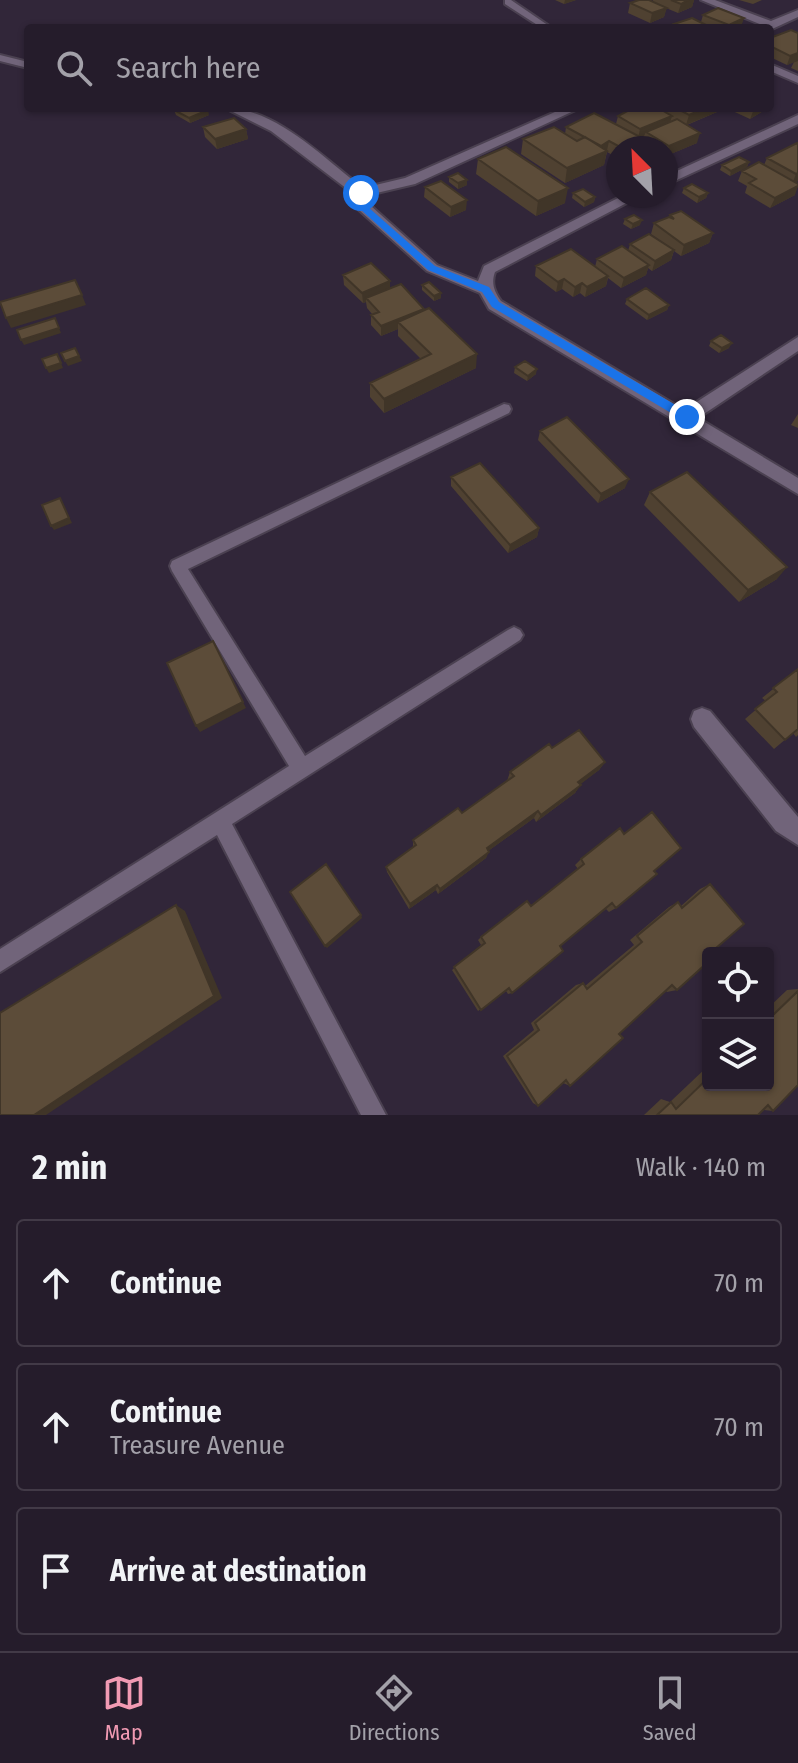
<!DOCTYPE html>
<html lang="en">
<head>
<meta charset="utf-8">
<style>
	:root { --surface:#251c2b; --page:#312937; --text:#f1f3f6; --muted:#a3a1a9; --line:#423a47; --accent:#f19ab3 }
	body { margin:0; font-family:"Fira Sans Condensed",sans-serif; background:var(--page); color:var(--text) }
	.controls { position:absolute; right:24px; bottom:24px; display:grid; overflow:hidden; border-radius:8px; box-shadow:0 2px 6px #0004 }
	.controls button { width:72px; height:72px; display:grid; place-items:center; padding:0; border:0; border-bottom:2px solid var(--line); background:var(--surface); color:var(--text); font:40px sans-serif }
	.compass { position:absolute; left:606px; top:136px; width:72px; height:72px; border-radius:50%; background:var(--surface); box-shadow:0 2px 6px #0004; rotate:336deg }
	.stop { position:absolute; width:24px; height:24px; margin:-18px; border:6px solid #1a73e8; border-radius:50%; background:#fff }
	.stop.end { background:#1a73e8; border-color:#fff; box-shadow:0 2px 8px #0008 }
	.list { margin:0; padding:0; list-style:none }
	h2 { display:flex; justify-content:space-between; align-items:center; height:104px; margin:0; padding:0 32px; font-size:34px }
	h2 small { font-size:26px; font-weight:400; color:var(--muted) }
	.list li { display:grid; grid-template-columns:52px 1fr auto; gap:24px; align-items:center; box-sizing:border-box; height:128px; margin:0 16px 16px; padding:0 16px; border:2px solid var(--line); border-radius:8px }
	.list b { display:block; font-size:30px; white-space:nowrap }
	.list p { margin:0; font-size:26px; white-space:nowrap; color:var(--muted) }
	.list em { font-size:26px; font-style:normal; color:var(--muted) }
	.icon { flex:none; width:44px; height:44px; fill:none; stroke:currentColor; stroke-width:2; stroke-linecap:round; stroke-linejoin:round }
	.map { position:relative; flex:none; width:798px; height:1115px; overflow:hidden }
	.search { position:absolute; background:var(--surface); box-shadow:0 2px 6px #0004; left:24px; right:24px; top:24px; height:88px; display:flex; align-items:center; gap:20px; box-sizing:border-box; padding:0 28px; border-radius:8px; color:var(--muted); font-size:30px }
	.sheet { height:536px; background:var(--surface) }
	nav { display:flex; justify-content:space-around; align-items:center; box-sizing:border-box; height:112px; border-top:2px solid var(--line); background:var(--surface); font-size:22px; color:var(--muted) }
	nav a { display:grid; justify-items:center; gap:4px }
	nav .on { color:var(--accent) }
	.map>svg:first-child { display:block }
</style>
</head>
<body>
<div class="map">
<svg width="798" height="1115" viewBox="0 0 798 1115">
	<rect width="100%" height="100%" fill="#312639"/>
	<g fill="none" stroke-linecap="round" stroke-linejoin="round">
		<g stroke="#4b4151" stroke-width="4">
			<path id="service" d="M505,0H511L552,28H542L505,4Z
				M504,404L509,405L511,409L509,413L188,569L305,756L508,630L514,627L520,630L523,635L520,640L232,824L386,1115H361L217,835L0,972V949L289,766L172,571L170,566L172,561Z"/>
		</g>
		<g stroke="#4b4151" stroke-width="4">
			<path id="minor" d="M701,0H715L771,21L798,10V17L770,30L760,28L762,25Z
				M0,55L28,62V68L0,61Z
				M770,64L798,76V83L770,71Z
				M225,108C276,108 324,159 363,188L405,178L564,108H580L415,184L368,195L371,206L437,265L478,281L484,266L622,196H640L495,272C491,283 494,291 501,301L684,410L798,337V351L698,418L798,478V494L489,309L480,293L427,271L359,210L355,195L271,131Z
				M798,115V124L666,185V176Z
				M702,708L710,711L798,817V845L776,831L694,727L691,719L694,711Z"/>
		</g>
		<use href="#service" fill="#71647a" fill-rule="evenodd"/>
		<use href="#minor" fill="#71647a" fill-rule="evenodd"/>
	</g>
	<path fill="#4f4131" d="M555,0H576L564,4Z
		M653,0H694L692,7L678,13L666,8L664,17L650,23L628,13L630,3L653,2Z
		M739,0H762L753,4Z
		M703,15L744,18L739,28H673L674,24L701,22Z
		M798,33V71L791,68L794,62L787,65L770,57V38Z
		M633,108H718L717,112L687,125L697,143L666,156V148H653L647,144L646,148H618V158L607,152L604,165L565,183L521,154L523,139L565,134L566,127L616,124L618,116Z
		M726,108H768L750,119Z
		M174,110L209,115L190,123L176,115Z
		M203,127L246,129L248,139L217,149L205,137Z
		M798,144V181L795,182V195L770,208L745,193L747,186L738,181L742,171L764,165L767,158Z
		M478,159L565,203L536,216L476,174Z
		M749,162L747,167L730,176L720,170L722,165Z
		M449,177L467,180V185L458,189L449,182Z
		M425,187L466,210L450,217L424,197Z
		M684,188L708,193L706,198L697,203L682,193Z
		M573,193L595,197L594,202L584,207L572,198Z
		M670,215L713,233L709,243L681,256L674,251L671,260L652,271L648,268L646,275L621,288L608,278L606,286L585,297L580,293L573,297L562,289L556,292L535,276L536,266L595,267L597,259L628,251L630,244L670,247L651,234L654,223L669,217Z
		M625,219L640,225L631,229L623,224Z
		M343,275L390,289L424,309V311L476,368L384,413L370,397V383L421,359L398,336V329L381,336L371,325V315L372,314L367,308L366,302L363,303L344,285Z
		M422,285L441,293V298L434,301L422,290Z
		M627,299L669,305L667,310L647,320L625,304Z
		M711,341L729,348L719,353L709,346Z
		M515,367L536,374L527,381L514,373Z
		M798,414V428L791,425Z
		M540,431L625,488L598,503L538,440Z
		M451,477L539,528L537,537L508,553L451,486Z
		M650,492L777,579L739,602L644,505Z
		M798,669V735L796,737L793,733L774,749L745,719L766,701L762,698Z
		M552,748L605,762L599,770L580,784L575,793L536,822L534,818L488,851L486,858L438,894L436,890L409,909L387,872L386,867L413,847V840L462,813L507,781L510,772Z
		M581,859L654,871L616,908L609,912L606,909L560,946L512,993L508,994L506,991L478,1011L452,970L481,945L478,940L481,937L531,906L578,869L575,865Z
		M710,884L715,949L677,990L667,992L666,991L619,1034L570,1086L563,1083L538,1106L533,1103L503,1056L534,1030L531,1023L576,985L583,983L585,986L634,945L630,940L669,907L678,902L681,906L700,889Z
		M798,989V1085L773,1111L764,1110L758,1115H644L661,1099L670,1102L708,1066V1085H768V1008L787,990Z"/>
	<path fill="#403528" d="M565,0H576L564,4Z
		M688,0H694L692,7L678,13L681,4Z
		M667,8L664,17L650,23L652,13Z
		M744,18L741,27L728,28L729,25Z
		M798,53V61L787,65L790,56Z
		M705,108H718L717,112L686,125L689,115Z
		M756,108H768L750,119L754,109Z
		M208,110L209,115L190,123L189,118Z
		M672,116L669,126L646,132L644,136L638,139L640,129Z
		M246,129L248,139L217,149L215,139Z
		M700,133L697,143L666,156L669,146Z
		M609,141L604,165L565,183L567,168L599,154L601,146Z
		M648,141L646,148H636Z
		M749,162L747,167L730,176L731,171Z
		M798,173V181L792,184L796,174Z
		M467,180V185L458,189V183Z
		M798,186L795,195L770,208L775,198Z
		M568,188L565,203L536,216L538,201Z
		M708,193L706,198L697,203L699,197Z
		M595,197L594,202L584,207L585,202Z
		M467,200L466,210L450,217L451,207Z
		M642,220L640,225L631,229L633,224Z
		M713,233L709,243L681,256L684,245Z
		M674,250L671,260L652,271L655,261Z
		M649,265L646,275L621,288L624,278Z
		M608,276L606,286L585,297L587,287Z
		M564,279L562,289L556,292L558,282Z
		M390,281V291L366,298V302L363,303L362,293Z
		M582,283L580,293L573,297L575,287Z
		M441,293V298L434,301V296Z
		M82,295L86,305L11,328L6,318Z
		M669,305L667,310L647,320L649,315Z
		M424,309V319L398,322V329L381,336V326Z
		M59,328L61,333L24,345L21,340Z
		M732,343L729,348L719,353L722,348Z
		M477,354L476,368L384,413V399Z
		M79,356L82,361L68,366L65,361Z
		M61,363L63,368L49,373L46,368Z
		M537,369L536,374L527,381L528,376Z
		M629,479L625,488L598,503L601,494Z
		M60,498L72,523L54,530L51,526Z
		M539,528L537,537L508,553L510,545Z
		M787,567L777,579L739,602L748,590Z
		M243,702L246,708L200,732L196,726Z
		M605,762L599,770L573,790L578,782Z
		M581,785L575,793L536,822L541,815Z
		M538,811L534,818L484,854L487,848Z
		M489,852L486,858L438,894L440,889Z
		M437,885L436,890L409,909L410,904Z
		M176,905L185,911L222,998L46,1115H34Z
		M361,915L362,918L327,948L325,946Z"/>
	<path fill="#5c4c39" stroke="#403528" stroke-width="2" d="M639,0H649L667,8L652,13L630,3Z
		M671,0H688L681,4Z
		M718,8L744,18L729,25L703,15Z
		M692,18L712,28H682L674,24Z
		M791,30L798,33V53L790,56L770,46V38Z
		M178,108H205L208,110L189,118L174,110Z
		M633,108H658L672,116L640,129L618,116Z
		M676,108H705L689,115Z
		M594,113L648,141L636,148H622L609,141L601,146L566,127Z
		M234,118L246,129L215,139L203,127Z
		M677,119L700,133L669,146L646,132Z
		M554,127L577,141L585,137L607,151L567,168L523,139Z
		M797,143L798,144V173L796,174L767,158Z
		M506,147L568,188L538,201L478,159Z
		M739,157L749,162L731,171L722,165Z
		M759,162L798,184V186L775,198L749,183L756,179L742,171Z
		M458,173L467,180L458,183L449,177Z
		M441,181L467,200L451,207L425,187Z
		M692,184L708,193L699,197L684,188Z
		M583,189L595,197L585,202L573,193Z
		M681,211L713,233L684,245L654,223L669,217L674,219L670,215Z
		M634,215L642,220L633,224L625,219Z
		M649,234L674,250L655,261L630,244Z
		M622,246L649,265L624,278L597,259Z
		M571,249L608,276L587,287L582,283L575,287L564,279L558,282L536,266Z
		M371,263L390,281L362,293L343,275Z
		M75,280L82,295L6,318L0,302Z
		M429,282L441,293L434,296L422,285Z
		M401,284L424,309L381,326L371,315L379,312L366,298Z
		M646,288L669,305L649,315L627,299Z
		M429,308L477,354L384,399L370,383L431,354L398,322Z
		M55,318L59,328L21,340L17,330Z
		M721,335L732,343L722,348L711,341Z
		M75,348L79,356L65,361L61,353Z
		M57,354L61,363L46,368L42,359Z
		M525,361L537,369L528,376L515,367Z
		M567,417L629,479L601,494L540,431Z
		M480,463L539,528L510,545L451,477Z
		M687,472L787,567L748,590L650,492Z
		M60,498L69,518L51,526L42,505Z
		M213,641L243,702L196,726L167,663Z
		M798,669V729L785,740L755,709L777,692L773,688Z
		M579,730L605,762L578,782L581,785L541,815L538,811L487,848L489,852L440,889L437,885L410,904L386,867L416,845L413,840L458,808L462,813L514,776L510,772L549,744L552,748Z
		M652,812L681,848L654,871L657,874L616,908L612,903L560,946L563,951L512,993L509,988L481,1010L454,967L485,943L481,937L527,901L531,906L584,864L581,859L620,828L624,834Z
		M326,864L361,915L325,946L290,892Z
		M710,884L744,924L715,949L718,953H708V962L677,990L672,985L619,1034L623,1038L570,1086L566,1080L538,1106L507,1056L539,1030L535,1023L583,983L587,989L642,942L637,936L678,902L682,908Z
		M176,905L214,996L34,1115H0V1013Z
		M798,991V1085L773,1111L768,1105L758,1115H657L671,1102L676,1109L708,1078V1085H768V1010L773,1015Z"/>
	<path fill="#1a73e8" d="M358,191H365L368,207L435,266L489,287L499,302L691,414V420H683L492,307L482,292L428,270L360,209Z"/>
</svg>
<div class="controls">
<button><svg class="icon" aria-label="locate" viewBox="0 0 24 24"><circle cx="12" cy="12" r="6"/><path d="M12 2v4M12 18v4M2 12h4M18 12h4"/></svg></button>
<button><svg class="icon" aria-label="layers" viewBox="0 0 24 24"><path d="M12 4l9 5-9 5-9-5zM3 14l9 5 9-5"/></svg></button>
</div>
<svg class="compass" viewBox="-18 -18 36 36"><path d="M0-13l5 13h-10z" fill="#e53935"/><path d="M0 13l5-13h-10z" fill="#a3a1a9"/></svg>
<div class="stop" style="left:361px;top:193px"></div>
<div class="stop end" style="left:687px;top:417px"></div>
<div class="search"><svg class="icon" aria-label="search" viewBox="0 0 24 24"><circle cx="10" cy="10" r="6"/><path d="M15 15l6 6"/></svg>Search here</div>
</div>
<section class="sheet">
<h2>2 min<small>Walk · 140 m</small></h2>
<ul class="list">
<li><svg class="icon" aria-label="ahead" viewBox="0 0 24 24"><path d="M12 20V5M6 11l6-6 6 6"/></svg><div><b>Continue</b></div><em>70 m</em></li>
<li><svg class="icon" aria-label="ahead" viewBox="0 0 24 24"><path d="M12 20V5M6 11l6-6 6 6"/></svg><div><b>Continue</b><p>Treasure Avenue</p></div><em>70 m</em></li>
<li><svg class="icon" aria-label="arrive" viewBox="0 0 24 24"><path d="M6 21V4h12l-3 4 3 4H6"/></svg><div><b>Arrive at destination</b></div></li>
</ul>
</section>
<nav>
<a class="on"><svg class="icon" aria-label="map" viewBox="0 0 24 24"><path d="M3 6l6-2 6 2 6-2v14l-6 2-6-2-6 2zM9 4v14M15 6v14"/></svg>Map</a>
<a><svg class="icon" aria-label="directions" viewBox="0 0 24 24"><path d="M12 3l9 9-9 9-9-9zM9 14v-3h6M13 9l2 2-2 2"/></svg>Directions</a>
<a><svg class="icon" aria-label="saved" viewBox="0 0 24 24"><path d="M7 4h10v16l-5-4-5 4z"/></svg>Saved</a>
</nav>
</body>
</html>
